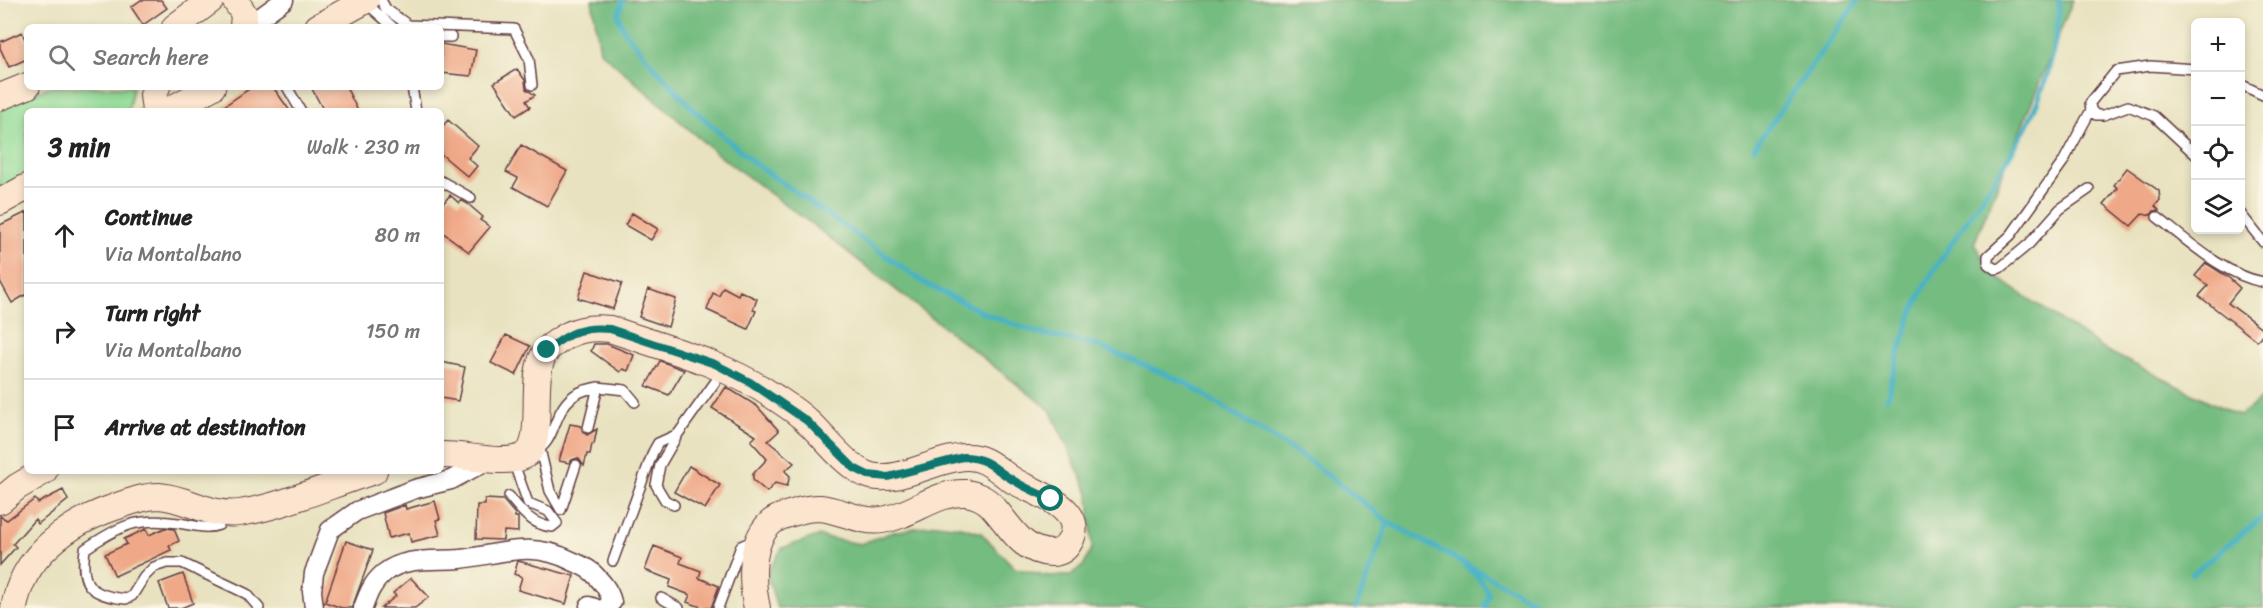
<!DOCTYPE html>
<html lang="en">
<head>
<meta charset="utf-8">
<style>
	:root { --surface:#fff; --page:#f2f2f2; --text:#222; --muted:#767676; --line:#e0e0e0 }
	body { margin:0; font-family:Sriracha,sans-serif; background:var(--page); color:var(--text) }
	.controls { position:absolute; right:18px; top:18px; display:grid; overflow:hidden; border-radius:9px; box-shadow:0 3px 9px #0003 }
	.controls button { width:54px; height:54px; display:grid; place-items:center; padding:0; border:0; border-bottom:2px solid var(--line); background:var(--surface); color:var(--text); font:30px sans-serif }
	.stop { position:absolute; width:18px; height:18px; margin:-14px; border:4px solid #0f766e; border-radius:50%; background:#fff }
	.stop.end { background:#0f766e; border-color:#fff; box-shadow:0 2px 6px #0008 }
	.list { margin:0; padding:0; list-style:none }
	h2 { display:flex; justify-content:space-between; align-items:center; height:78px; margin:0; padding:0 24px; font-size:26px }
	h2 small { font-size:20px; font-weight:400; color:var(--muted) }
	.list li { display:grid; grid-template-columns:39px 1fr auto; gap:18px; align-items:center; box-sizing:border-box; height:96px; padding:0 24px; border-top:2px solid var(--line) }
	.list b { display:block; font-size:22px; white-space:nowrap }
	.list p { margin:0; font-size:20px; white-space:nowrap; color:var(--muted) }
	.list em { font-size:20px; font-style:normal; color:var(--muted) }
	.icon { flex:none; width:33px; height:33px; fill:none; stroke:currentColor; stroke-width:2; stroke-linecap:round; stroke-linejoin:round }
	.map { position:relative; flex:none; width:2263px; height:608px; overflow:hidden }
	.search { position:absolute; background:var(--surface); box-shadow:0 3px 9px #0003; left:24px; top:24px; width:420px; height:66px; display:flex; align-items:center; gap:15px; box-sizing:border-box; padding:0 21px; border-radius:9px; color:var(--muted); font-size:22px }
	.panel { position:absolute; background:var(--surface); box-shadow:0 3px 9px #0003; left:24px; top:108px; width:420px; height:366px; border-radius:9px }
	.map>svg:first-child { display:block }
</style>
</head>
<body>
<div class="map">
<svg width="2263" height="608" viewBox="0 0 2263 608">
	<rect width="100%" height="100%" fill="#fcf5e5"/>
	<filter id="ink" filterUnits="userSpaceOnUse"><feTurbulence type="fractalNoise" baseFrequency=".0167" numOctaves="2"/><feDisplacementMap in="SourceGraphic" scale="12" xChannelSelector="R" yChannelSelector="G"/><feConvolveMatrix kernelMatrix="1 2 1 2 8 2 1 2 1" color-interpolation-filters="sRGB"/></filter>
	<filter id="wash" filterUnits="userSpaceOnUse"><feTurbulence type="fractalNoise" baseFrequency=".008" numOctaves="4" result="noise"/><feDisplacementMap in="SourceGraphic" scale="24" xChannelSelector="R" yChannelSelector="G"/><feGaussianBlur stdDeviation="1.35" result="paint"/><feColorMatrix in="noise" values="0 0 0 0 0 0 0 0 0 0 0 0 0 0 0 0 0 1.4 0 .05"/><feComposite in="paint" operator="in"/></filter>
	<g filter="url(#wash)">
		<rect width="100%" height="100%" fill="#e8e2c0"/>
		<path fill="#91dc97" stroke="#6e7e61" stroke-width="1.5" d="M49,87H133L128,111H27V176L0,191V108Z"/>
		<path fill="#74bc80" stroke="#5f6e56" stroke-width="1.5" d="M592,0H2073L1974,244L1995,276L2105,350L2239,416L2263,398V608H777L767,574L782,548L818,536L860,544L893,532L937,524L961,527L981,533L1015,568L1048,576H1069L1083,566L1092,548L1089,494L1050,410L813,225L717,154L600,51Z"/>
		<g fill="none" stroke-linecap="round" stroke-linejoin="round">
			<path stroke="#47b2c6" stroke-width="5" d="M623,0L618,16L625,32L650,62L693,109L753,162L926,284L986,314L1038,333L1096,345L1184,382L1312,463L1388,522L1546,608
				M1754,148L1858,0
				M1887,398C1897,359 1909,312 1930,277C1986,184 2057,116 2059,0
				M1465,566L1478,577L1489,594L1484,608
				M2192,574L2263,517
				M1356,608L1388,522"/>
		</g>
		<g id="blocks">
			<path fill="#f0a988" d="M141,0H161L167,8L143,25L131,7Z
				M22,32L27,44V59L9,67L0,48V42Z
				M441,44L476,50L471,76L441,73Z
				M517,69L525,80L526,89L535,95L526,101L530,107L516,116L494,83Z
				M252,87H273L290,111H217Z
				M311,87H346L358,111H324Z
				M448,120L478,146L468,158L477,166L468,177L441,154V128Z
				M521,145L567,171L547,206L513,187L518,178L506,172Z
				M2127,168L2159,191L2160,200L2155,206L2159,210L2154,211L2151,215L2143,213L2131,226L2104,204L2118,188L2114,185Z
				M450,195L459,203L461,200L468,204L483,217L480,220L490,227L469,252L441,231V206Z
				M27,212V294L12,303L0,281V225Z
				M632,213L658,229L651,240L625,225Z
				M2206,263L2228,277L2240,288L2228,303L2263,329V333L2257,341L2199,296L2208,286L2195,276Z
				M587,271L622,283L613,309L578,298Z
				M723,287L738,295L740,291L757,299L753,310L756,311L748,329L707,310L713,293L719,296Z
				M648,289L676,299L668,327L639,317Z
				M506,335L530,346L516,375L491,363Z
				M594,344H607L634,355L628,371L623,369L620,372L591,351Z
				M660,361L684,370L669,395L646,386Z
				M441,362L465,367L458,401L441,398Z
				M726,387L757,406L779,431L768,441L794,463L785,471L790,476L787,486L775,483L767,492L753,480V474L767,459L751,441L756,436L712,408Z
				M570,424L581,426L583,432L587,435L597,429L594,444H592L590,454H587L584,466L578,458L572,460L569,463L559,461Z
				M689,466L720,485L705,509L674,492Z
				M63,490L68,500L38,524L35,519L13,544L16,547L0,565V516L7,520L35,499L38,503Z
				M485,499L503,500L515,514V517H518V532L504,531L503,540L476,539L477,505H485Z
				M435,501L440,519L436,520L440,535L411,542L409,533L389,538L383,513L405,505L406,509Z
				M165,528L174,529L179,541L169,546L171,550L115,576L105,554L127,544L124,539L146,529L149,535Z
				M346,541L373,550L352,608H342L325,602Z
				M654,546L682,557L680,563L701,571L699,578L719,586L711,608H704L687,602L690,595L669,587L671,580L645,570Z
				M518,561L574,576L566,604L518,590L522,577L514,574Z
				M183,574L193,603L181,608H168L159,583Z
				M411,578L429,597L415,608H381L396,596L393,593Z"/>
		</g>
	</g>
	<g filter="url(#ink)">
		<use href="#blocks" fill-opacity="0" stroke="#623c41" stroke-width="1.5"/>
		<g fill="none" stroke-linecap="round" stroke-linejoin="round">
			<g stroke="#623c41" stroke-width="12">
				<path id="lane" d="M381,0L386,9L408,25L514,29L529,59L532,85
					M366,3L393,27
					M441,37H451
					M2196,69L2150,66L2116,71L2090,103L2091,110L2096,115H2104L2128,106L2154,116L2196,155
					M2240,84L2263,95
					M287,87L301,111
					M412,87L416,111
					M441,181L471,198
					M2089,189L2060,209L2029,244L2000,268L1995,269L1988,264V256L2011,235L2063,162L2091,110
					M2240,213L2263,242
					M2157,217C2188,241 2224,275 2263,282
					M598,387L625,390L635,402
					M540,449L550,491L561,510L576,465
					M537,450C554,443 554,412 571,398C578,391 589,389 598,387L588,428
					M509,496C521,511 532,525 552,527L557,523L548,511L528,503L513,461
					M674,505L665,500L656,485L660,465L678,434
					M222,516L219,525C205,530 193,525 178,523C136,517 119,526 85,549C80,585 89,595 126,599L132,596L144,577L154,567L167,563H182L247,594L259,608
					M613,561L653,452L658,443L678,434L723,371
					M661,598L679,608
					M718,608L741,546L755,540"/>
			</g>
			<g stroke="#623c41" stroke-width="21">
				<path id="street" d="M244,22L262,16L284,0
					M589,606L595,608
					M314,608L312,591L314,573L330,530L357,511L415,489L451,480L490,459
					M363,608C368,594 372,583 384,573C405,556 434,561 460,559C502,554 530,540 572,561C579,564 586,567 592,572C601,581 609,589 612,602L605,608"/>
			</g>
			<g stroke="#623c41" stroke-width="28">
				<path id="secondary" d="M235,0L244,14L243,27
					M175,27L211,0
					M318,27L366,0
					M0,97L27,86
					M155,111L153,95L157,87
					M168,111L212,87
					M0,202L27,187
					M441,455C463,454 504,466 524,456C548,443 526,375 547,350C549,347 554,344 557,342C574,329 590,327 610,329C665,348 724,363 773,396C785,404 798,412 808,422C826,438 848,470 871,476C900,483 936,458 966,457C986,456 998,471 1014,481C1033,492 1088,508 1070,541C1066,549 1060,553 1051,553C1021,552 1010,525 992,506C986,499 975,494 966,493C937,491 911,516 882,520C861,523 841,510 820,508C812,508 804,509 796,512C788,514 780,516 773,521C749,539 751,582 757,608
					M0,501L17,487L44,471
					M14,608C22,556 68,523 115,507C129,502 144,496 159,496C187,498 210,517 239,513C282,507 331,484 374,471"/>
			</g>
			<use href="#lane" stroke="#fff" stroke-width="9"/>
			<use href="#street" stroke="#fff" stroke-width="18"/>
			<use href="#secondary" stroke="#fbe5cf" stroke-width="26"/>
		</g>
	</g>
	<g fill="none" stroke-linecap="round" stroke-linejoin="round" filter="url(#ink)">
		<path stroke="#0f766e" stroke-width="8" d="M547,350C569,333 581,326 610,329L715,364L750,382L807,421L854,468L868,475L888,477L963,457C987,457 994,469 1013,480C1025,488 1038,493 1051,499"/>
	</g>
</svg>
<div class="controls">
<button>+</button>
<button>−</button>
<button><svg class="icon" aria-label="locate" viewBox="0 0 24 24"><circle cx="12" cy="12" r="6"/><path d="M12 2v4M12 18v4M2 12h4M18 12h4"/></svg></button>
<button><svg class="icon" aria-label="layers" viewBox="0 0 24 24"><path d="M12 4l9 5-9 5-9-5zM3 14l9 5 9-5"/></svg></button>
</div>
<div class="stop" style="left:1051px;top:499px"></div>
<div class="stop end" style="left:547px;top:350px"></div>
<div class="search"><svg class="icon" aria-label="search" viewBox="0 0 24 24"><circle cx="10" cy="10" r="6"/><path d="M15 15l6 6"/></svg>Search here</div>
<section class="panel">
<h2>3 min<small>Walk · 230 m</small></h2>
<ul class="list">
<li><svg class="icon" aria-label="ahead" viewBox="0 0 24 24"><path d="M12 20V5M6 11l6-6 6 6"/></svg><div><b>Continue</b><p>Via Montalbano</p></div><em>80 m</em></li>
<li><svg class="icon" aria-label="right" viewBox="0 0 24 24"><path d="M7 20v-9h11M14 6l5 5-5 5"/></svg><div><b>Turn right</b><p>Via Montalbano</p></div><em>150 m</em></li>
<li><svg class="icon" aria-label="arrive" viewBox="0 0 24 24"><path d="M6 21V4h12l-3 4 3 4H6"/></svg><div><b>Arrive at destination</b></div></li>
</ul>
</section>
</div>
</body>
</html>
